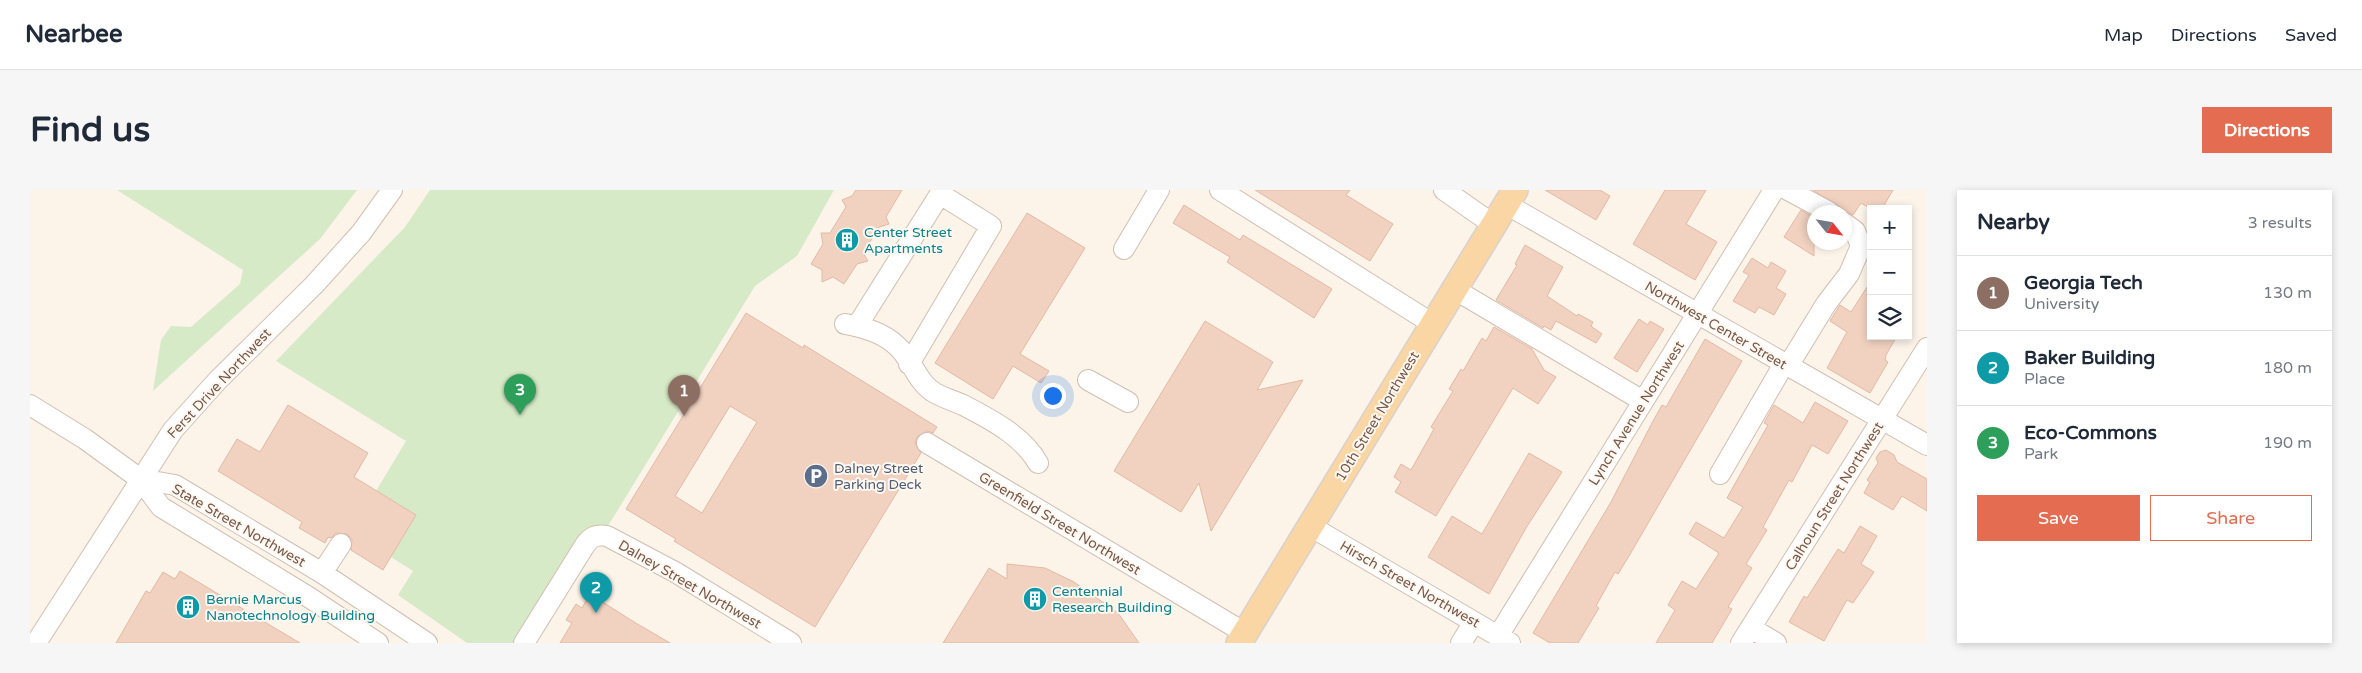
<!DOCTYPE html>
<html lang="en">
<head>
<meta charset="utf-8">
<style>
	:root { --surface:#fff; --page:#f6f6f7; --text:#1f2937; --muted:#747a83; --line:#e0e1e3; --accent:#e36c51 }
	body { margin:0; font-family:"Varela Round",sans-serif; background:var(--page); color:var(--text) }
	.controls { position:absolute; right:15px; top:15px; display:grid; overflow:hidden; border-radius:0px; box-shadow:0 2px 8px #0003 }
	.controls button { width:45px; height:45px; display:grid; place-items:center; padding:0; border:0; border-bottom:1px solid var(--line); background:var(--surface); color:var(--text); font:25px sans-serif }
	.compass { position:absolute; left:1777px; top:15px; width:45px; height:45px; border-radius:50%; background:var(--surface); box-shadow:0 2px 8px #0003; rotate:121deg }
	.you { position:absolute; left:1022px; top:205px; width:18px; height:18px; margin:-12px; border:4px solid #fff; border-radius:50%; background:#1a73e8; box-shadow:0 0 0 8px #1a73e833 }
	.badge { display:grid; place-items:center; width:32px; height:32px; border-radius:50%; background:var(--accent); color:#fff; font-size:16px; font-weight:700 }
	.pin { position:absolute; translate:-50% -41px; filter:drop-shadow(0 1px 2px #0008) }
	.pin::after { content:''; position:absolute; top:26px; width:18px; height:15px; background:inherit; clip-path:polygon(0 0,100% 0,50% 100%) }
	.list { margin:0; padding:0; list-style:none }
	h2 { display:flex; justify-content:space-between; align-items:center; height:65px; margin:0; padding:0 20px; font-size:21px }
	h2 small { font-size:16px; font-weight:400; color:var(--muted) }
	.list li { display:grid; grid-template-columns:32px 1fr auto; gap:15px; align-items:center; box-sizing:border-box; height:75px; padding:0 20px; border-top:1px solid var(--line) }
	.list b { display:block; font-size:19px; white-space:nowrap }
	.list p { margin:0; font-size:16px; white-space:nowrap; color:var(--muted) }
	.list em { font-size:16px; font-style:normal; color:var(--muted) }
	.actions { display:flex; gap:10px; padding:15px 20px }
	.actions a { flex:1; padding:11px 0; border:1px solid var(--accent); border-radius:0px; text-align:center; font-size:18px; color:var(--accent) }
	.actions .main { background:var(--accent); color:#fff }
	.icon { flex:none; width:28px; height:28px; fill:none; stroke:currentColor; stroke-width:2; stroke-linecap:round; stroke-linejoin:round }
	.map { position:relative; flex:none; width:1897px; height:453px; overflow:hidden; border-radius:0px }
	header { display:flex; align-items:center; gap:30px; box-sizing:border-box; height:70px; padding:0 25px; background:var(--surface); border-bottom:1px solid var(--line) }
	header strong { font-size:24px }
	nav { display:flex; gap:28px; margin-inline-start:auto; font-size:18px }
	.intro { display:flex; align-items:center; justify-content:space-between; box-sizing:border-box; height:120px; padding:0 30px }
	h1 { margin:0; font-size:35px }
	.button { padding:12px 22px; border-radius:0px; background:var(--accent); color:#fff; font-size:18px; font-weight:700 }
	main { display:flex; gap:30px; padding:0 30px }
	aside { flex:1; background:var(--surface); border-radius:0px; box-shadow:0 2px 8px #0003 }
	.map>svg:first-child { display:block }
</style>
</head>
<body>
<header>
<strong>Nearbee</strong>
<nav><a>Map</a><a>Directions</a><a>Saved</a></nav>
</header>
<div class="intro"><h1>Find us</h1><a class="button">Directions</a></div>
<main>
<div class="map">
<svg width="1897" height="453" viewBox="0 0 1897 453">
	<rect width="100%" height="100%" fill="#fcf4e9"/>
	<path fill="#d7eac7" d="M87,0H327L290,49L123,201L131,150L141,136L161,137L210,94L213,80Z
		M400,0H804L767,66L725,96L578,336H573L488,453H437L368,405L383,381L361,367L386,325L346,301L376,251L246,171L375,37Z"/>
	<path fill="#f1d2c1" stroke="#e4b8a2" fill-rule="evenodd" d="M826,0H872L856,27L859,34L849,37L833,63L838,71L827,74L814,94L803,87L792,92V80L781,74L793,54L791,43H800L816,17L812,10L822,6Z
		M1225,0H1320L1316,5L1363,34L1340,71Z
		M1515,0H1570L1580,6L1566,30Z
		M1635,0H1676L1656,34L1687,52L1665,90L1603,54Z
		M1783,0H1863L1852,19H1841L1831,13L1823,25Z
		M1154,15L1210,50L1213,45L1302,99L1284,128L1197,72L1200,67L1143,33Z
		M1771,20L1784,28V66L1754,47Z
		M997,23L1055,58L990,164L1019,181L1011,193L983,176L963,209L905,173Z
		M1495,55L1533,77L1517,106L1547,126L1548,124L1563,132L1561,136L1572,144L1566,153L1526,131L1521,140L1514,136L1513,138L1466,110L1487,75L1485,74Z
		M1722,68L1738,78L1741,72L1756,81L1746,98L1756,104L1744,125L1729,117L1725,123L1703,111L1719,85L1713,82Z
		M1841,91V146H1867L1856,165L1855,170L1858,172L1840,203L1797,178L1817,142L1800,131L1810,115L1821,122Z
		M716,123L773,158L774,155L907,237L903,243L897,241L887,247L885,253L891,263L785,437L644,351L646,349L596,319ZM700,216L727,232L672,323L645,306Z
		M1609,129L1618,135L1620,131L1634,139L1607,182L1584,168Z
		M1175,131L1243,172L1227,200L1273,190L1181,341L1169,293L1151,322L1084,281Z
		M1464,137L1502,159L1514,180L1526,187L1508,214L1483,198L1406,326L1365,302L1371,292L1364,287L1371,274L1381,280L1404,239L1401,237L1423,201L1419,199L1431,179L1433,181L1452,148L1456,151Z
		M1675,149L1712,171L1599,366L1588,384L1585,382L1566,416L1569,418L1548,453H1520L1503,443L1581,312L1622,233L1632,215L1636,217Z
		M1785,212L1818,231L1798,264L1782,255L1762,292L1759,290L1733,337L1737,340L1716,374L1722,378L1698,417L1702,419L1682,453H1626L1645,420L1638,415L1652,391L1666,399L1689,363L1659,344L1666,332L1694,348L1713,317L1697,308L1738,235L1734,233L1744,215L1773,233Z
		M258,215L338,263L324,287L386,325L353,380L321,360L322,349L317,344L306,343L301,348L298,347L295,353L269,338L272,332L188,281L207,249L230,262Z
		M1856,260L1864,265L1867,272L1897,289V321L1872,306L1863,320L1834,303L1840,292L1837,290L1848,273L1846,268L1850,262Z
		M1499,263L1532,282L1496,338L1459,404L1398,367L1422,326L1452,344Z
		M1830,336L1847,346L1831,374L1844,382L1823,413L1817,410L1794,451L1759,432L1774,406L1777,408L1808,359L1814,363Z
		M977,374L1015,378L1044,392L1088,423L1109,453H913L959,378L977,389Z
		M150,381L233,431L270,453H86L116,401L120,403L133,382L145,389Z
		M560,404L604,432L640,453H530L542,433L536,430L546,414L552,418Z"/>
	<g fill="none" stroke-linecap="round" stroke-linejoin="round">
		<g stroke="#d1beb1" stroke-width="22">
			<path id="minor" d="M1190,0L1403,134
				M1414,0L1464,35
				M1758,0L1799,22
				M1476,14L1897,255
				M1094,59L1129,0
				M1424,99L1613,211
				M815,134C833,137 852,142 867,156C882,169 887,193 905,203C914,208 924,211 933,215C960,229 993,246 1008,273
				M827,136L910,4L961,36L879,174
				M1758,176L1796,114L1819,84L1831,56L1825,41L1814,33
				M1058,190L1098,212
				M0,215L55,249L110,289L131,317L277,406L348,453
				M897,253L1215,443
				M1690,284L1754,174
				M110,289L145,295L292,383L397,453
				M1280,336L1480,453
				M292,383L311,354
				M1721,438L1746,453
				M1468,446L1744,0
				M6,453L143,240L188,190L284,95L331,43L362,0
				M494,453L555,355C561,347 566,344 577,346L645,382L761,453
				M1431,453L1444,432
				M1711,453L1897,158"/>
		</g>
		<g stroke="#d9d1cd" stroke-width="28">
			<path id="major" d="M1209,453L1485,0"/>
		</g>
		<use href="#minor" stroke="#fff" stroke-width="20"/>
		<use href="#major" stroke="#f9d6a3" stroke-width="25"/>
	</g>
	<defs>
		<g id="building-disc" transform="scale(1.25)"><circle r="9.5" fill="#0f9aa8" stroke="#fff8f0"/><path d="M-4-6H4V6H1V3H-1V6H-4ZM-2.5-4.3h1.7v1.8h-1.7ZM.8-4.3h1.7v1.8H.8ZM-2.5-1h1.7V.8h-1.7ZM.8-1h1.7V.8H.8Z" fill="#fff"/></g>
		<g id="parking-disc" transform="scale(1.25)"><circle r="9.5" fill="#5c6f8a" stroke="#fff8f0"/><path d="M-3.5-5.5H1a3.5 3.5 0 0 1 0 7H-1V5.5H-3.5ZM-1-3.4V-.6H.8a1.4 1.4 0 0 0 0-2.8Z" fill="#fff"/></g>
	</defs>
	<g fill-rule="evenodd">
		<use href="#building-disc" x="817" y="50"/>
		<use href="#parking-disc" x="786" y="286"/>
		<use href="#building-disc" x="1005" y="409"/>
		<use href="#building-disc" x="158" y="417"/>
	</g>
	<g text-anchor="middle" stroke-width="4" stroke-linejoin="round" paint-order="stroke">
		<g font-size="14" fill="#0d838f" stroke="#fff8f0" text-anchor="start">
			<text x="834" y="47">Center Street<tspan x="834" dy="16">Apartments</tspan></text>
			<text x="1022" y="406">Centennial<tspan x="1022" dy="16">Research Building</tspan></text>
			<text x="176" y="414">Bernie Marcus<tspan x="176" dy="16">Nanotechnology Building</tspan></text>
		</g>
		<g font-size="14" fill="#775a4d" stroke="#fff8f0">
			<text transform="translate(1686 135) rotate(30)" y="5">Northwest Center Street</text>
			<text transform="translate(189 193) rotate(-47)" y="5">Ferst Drive Northwest</text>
			<text transform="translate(1606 223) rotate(-58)" y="5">Lynch Avenue Northwest</text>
			<text transform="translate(1347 226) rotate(-59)" y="5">10th Street Northwest</text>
			<text transform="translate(1804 306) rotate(-58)" y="5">Calhoun Street Northwest</text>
			<text transform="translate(1030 333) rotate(31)" y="5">Greenfield Street Northwest</text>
			<text transform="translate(209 335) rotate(30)" y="5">State Street Northwest</text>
			<text transform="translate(660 394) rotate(30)" y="5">Dalney Street Northwest</text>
			<text transform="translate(1380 394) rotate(30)" y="5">Hirsch Street Northwest</text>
		</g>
		<g font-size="14" fill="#4e5e75" stroke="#fff8f0" text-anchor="start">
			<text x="804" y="283">Dalney Street<tspan x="804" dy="16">Parking Deck</tspan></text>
		</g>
	</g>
</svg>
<div class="controls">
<button>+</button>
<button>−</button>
<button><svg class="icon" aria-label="layers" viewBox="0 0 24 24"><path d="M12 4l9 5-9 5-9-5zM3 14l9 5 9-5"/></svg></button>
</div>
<svg class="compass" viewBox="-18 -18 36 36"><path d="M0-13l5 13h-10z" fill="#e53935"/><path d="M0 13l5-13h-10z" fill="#747a83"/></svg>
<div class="you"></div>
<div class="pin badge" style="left:654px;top:226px;background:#8d6e63">1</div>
<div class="pin badge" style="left:566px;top:423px;background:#0f9aa8">2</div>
<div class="pin badge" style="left:490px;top:225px;background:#2e9e5b">3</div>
</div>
<aside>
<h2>Nearby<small>3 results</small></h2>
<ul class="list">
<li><span class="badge" style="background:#8d6e63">1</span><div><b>Georgia Tech</b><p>University</p></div><em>130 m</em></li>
<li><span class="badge" style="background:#0f9aa8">2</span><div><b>Baker Building</b><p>Place</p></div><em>180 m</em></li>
<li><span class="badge" style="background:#2e9e5b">3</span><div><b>Eco-Commons</b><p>Park</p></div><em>190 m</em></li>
</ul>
<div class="actions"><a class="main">Save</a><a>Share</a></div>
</aside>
</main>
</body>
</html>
